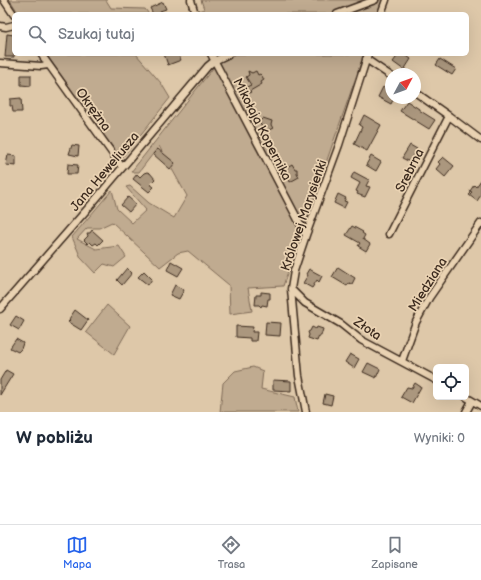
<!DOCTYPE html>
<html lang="pl">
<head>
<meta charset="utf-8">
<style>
	:root { --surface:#fff; --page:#f2f2f3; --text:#1f2937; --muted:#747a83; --line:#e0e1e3; --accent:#2563eb }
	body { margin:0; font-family:"Balsamiq Sans",sans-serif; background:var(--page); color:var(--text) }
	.controls { position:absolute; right:12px; bottom:12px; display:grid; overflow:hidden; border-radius:6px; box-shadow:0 4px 16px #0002 }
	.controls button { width:36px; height:36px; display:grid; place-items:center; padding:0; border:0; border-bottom:1px solid var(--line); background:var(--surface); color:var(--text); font:20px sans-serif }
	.compass { position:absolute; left:385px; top:68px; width:36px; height:36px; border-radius:50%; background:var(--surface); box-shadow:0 4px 16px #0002; rotate:49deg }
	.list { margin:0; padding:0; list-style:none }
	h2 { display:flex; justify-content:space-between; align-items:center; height:52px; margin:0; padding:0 16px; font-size:17px }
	h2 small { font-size:13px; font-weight:400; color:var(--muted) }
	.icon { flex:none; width:22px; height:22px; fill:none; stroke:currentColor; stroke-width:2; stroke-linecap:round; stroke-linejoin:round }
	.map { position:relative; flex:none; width:481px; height:412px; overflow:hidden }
	.search { position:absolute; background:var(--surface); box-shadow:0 4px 16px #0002; left:12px; right:12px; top:12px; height:44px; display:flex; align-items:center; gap:10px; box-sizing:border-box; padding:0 14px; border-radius:6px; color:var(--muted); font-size:15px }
	.sheet { height:112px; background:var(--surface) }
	nav { display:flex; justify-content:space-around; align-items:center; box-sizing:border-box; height:56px; border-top:1px solid var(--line); background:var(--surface); font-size:11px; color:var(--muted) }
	nav a { display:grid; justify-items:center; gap:2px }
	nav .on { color:var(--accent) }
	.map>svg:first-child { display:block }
</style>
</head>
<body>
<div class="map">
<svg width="481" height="412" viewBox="0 0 481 412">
	<rect width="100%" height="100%" fill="#dec8a9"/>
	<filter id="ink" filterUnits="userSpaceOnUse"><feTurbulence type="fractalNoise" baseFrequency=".025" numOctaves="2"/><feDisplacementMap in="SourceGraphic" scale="8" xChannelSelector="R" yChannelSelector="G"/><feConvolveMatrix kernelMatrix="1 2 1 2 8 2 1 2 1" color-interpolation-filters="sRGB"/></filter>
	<g filter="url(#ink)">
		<path fill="#c0ab90" stroke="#7e6a57" d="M10,0H106L111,8L145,9L149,14H19Z
			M201,0H386L380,14H199L198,11L204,9Z
			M46,54H136L161,83L170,98L121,159Z
			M216,54H364L283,286L248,288L252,311L230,314L229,285L188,251L178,253L160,267L112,222L99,228H87L77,239L96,249L119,246L126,257L114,267L104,264L95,273L81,258L72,237L112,190L117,209L132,223L146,210L126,187L130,186L149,203L174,218L187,196L159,146L139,172H131L214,67Z
			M107,305L130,326L114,354L86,332Z
			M253,367L263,371L261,389L295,397L298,412H220L223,383L235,371Z"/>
		<path fill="#ab977e" stroke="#3b2a1e" d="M163,2L166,9L160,11L161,14H153L150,8Z
			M7,34L14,35V57H5Z
			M164,54H178L181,60L168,65Z
			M399,54H404L411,59L404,70L393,62Z
			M440,59L456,69L452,75L436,65Z
			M248,71L252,73L256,71L258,75L260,74L262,76L264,80L261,82L262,84L250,91L251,92L245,95L242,89L251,85L246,77L249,75Z
			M21,75H31V86L21,85Z
			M383,87L391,92V98H394L391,104L378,97Z
			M21,98L22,112H13L12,106H10V99Z
			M407,101L419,109V110L435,120L429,129L400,111Z
			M364,115L381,125L367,151L354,144L362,127L359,125Z
			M263,118L272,121L271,125L273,128L265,132L259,122Z
			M72,145L79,146L78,156L69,154Z
			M410,145L417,149L410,162L402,158Z
			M158,149L175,163L170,169L153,154Z
			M8,155L16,156V166L6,165Z
			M371,156L381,162L376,171L366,165Z
			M443,157L454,166L445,177L436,169L440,164L438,162Z
			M68,164L78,165L77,174H67Z
			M292,164L295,169H297V173L299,177L290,182L284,169Z
			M147,172L150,173L155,179L150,184L154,187L149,192L133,179L137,174L140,177L144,173Z
			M354,172L369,180L366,186L370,187L365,197L357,194L358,192L356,191L360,183L351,178Z
			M481,180V195L477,201L469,195L472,192L470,191L474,185L476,187Z
			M338,194L346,198L344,201L347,202L344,208L334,203Z
			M128,197L136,204L129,212L121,205Z
			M352,226L363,232L362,233L365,235L363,239L370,244L366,251L358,246L360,243L346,235Z
			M92,230L103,240L98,245L96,243L93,245L90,242L88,244L84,240L88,236L87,233H90Z
			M171,261L183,268L178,276L167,270Z
			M338,267L355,278L352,284L349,283L347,286L332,277Z
			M127,268L132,273L122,285L117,280Z
			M309,269L322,276L319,282L317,280L312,288L303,283L308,275L306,274Z
			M144,271L152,279L148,285L138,277Z
			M175,285L184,290L179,299L170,295Z
			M261,292L270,293V299H268L267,306L262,305L261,307L259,305H255L256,295H261Z
			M75,310L88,320L81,330L68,322L70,320L69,319Z
			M16,316L24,321L19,330L10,325Z
			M266,322L281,323L280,336L265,335Z
			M236,326L253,327L252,332H257L256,341H250V338L236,337Z
			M312,327L316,329L317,327L323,329L321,336H319L317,341L308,338L309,335L308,332L310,331Z
			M16,339L23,343L21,349L18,352L10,348Z
			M350,354L359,359L354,368L345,362Z
			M368,363L380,369L376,378L363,372Z
			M6,370L13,374L0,395V380Z
			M273,380L291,381V391L273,390Z
			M415,383L421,387L412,403L401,397L407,387L412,388Z
			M325,394L333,396L331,405L323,403Z"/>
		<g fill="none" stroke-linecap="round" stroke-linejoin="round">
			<g stroke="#3b2a1e" stroke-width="9">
				<path id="minor" d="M4,0L14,15
					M191,0L195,14
					M337,14L375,0
					M381,14L386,0
					M0,26L6,27L14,25
					M41,54L122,167
					M211,54L306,235
					M366,59L391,76
					M0,63L41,66L48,65
					M415,92L449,116L481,140
					M389,234L449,116
					M291,289L305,303L341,324L361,340L436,380
					M0,309L90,206L208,66L214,61L229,54
					M402,361L416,322L429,298L481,223
					M466,397L481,406
					M306,412L299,376L291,289L294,271L306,235L339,145L368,54
					M466,412L472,401"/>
			</g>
			<use href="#minor" stroke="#e9d2b2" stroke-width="6"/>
		</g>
	</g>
	<g text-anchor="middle" stroke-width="3.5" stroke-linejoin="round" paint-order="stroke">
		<g font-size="13" fill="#3b2a1e" stroke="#e9d2b2">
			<text transform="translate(94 109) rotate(54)" y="5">Okrężna</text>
			<text transform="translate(263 129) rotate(63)" y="5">Mikołaja Kopernika</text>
			<text transform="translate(409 170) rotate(-63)" y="5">Srebrna</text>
			<text transform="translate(104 171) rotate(-50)" y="5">Jana Heweliusza</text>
			<text transform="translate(303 215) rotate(-71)" y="5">Królowej Marysieńki</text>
			<text transform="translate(427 284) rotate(-58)" y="5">Miedziana</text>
			<text transform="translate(368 328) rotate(34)" y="5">Złota</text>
		</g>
	</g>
</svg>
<div class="controls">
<button><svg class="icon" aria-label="locate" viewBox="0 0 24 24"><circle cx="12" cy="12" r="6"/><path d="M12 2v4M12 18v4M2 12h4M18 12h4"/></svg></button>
</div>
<svg class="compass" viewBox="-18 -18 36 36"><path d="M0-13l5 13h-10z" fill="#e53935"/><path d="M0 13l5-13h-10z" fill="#747a83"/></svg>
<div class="search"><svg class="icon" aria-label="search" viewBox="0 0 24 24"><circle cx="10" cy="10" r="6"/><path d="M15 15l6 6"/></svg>Szukaj tutaj</div>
</div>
<section class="sheet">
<h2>W pobliżu<small>Wyniki: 0</small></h2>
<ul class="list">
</ul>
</section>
<nav>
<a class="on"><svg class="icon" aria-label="map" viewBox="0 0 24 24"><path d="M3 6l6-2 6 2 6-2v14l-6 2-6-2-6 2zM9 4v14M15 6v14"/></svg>Mapa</a>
<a><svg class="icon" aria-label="directions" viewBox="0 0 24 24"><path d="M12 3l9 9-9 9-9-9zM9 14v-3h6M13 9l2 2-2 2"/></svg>Trasa</a>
<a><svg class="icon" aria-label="saved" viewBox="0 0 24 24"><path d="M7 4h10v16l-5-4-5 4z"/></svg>Zapisane</a>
</nav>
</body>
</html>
